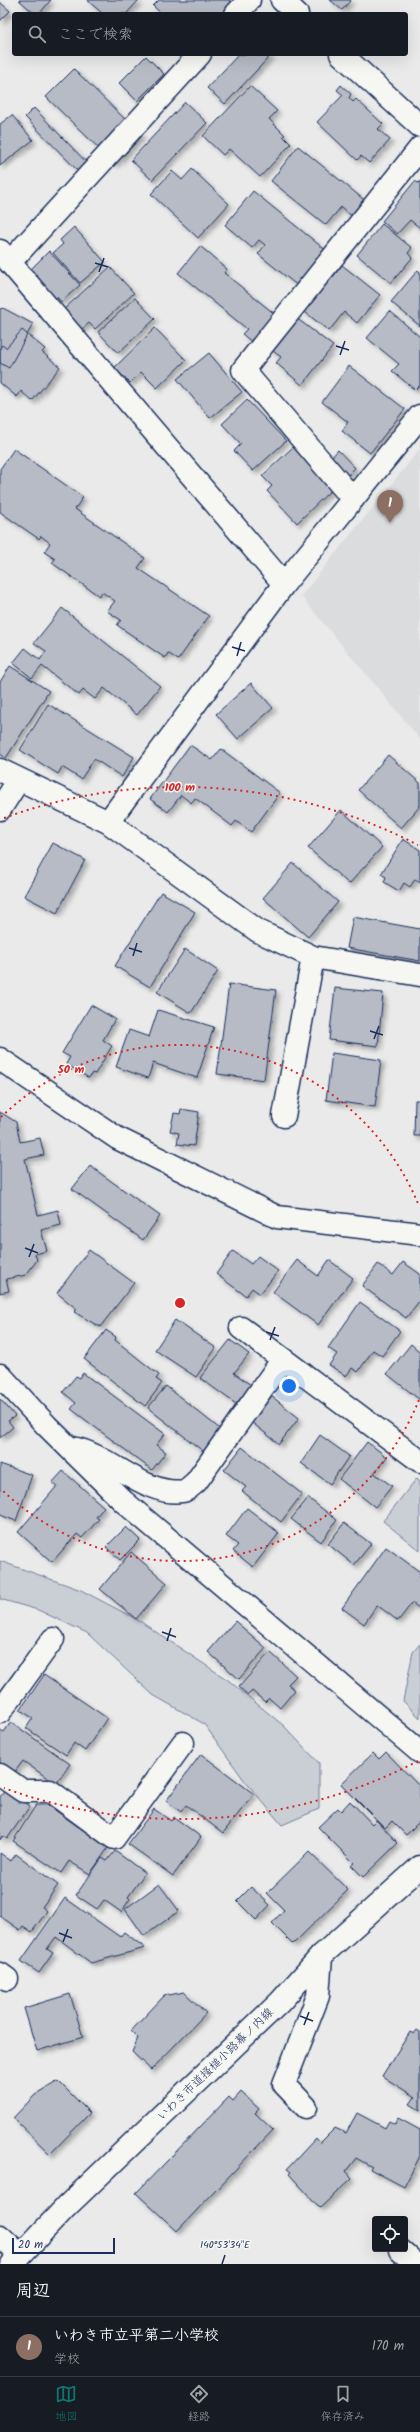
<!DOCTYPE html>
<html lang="ja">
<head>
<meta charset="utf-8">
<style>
	:root { --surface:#171b24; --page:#242831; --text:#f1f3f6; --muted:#9ea1a6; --line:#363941; --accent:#0f766e }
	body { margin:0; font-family:Kalam,"Klee One",sans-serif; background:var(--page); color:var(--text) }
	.controls { position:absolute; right:12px; bottom:12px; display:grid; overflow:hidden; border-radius:4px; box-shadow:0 4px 16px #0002 }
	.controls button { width:36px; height:36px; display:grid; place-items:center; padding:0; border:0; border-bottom:1px solid var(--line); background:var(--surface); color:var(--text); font:20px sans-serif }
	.scale { position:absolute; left:12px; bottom:10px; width:103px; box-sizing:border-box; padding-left:4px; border:2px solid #1b2f5e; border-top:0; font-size:11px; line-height:14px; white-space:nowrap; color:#1b2f5e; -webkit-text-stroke:3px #f6f6f2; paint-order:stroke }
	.you { position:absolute; left:289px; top:1386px; width:14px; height:14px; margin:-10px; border:3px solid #fff; border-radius:50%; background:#1a73e8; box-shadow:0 0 0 6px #1a73e833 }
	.badge { display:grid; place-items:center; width:26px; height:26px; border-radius:50%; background:var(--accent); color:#fff; font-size:13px; font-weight:700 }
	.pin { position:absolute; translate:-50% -33px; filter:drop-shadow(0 1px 2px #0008) }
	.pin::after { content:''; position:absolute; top:21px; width:14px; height:12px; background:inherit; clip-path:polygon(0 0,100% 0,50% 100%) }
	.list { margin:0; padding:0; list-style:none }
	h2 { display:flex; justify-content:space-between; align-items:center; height:52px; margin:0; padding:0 16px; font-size:17px }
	h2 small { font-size:13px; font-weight:400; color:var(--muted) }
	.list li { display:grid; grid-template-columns:26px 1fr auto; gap:12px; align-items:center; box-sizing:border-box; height:60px; padding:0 16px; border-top:1px solid var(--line) }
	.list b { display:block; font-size:15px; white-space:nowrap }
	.list p { margin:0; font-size:13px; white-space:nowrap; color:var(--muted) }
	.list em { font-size:13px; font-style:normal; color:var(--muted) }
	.icon { flex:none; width:22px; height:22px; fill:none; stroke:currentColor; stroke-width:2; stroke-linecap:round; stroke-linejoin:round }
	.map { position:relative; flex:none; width:420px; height:2264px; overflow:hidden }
	.search { position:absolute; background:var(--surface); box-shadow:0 4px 16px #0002; left:12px; right:12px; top:12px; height:44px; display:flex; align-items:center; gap:10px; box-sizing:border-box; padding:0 14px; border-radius:4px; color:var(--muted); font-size:15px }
	.sheet { height:112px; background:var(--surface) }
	nav { display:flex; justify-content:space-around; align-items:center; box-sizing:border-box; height:56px; border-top:1px solid var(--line); background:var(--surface); font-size:11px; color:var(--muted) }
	nav a { display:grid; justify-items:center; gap:2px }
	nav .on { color:var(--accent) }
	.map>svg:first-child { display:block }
</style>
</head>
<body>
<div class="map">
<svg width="420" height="2264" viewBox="0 0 420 2264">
	<defs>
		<filter id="shadow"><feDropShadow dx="3.5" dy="3.5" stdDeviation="2" flood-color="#0004"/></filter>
	</defs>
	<rect width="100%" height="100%" fill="#e9eae9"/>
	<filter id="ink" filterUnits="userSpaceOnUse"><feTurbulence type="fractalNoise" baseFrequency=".025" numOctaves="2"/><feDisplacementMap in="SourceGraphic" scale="8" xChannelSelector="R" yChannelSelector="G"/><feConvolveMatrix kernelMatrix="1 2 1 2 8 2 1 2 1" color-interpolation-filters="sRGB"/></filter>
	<g filter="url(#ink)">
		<path fill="#dadcde" d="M420,449V739L301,596Z"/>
		<path fill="#caced5" stroke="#727e9a" d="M417,1478L420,1481V1551L383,1521Z
			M0,1561L81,1590L138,1620L228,1680L284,1726L319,1763V1809L282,1825L244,1780L204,1724L153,1695L87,1633L38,1610L0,1599Z
			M420,1644V1718L403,1701L413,1652Z"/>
		<path fill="#b6bbc6" stroke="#1b2f5e" filter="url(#shadow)" d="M19,0H51L39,14H35Z
			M87,0H139L126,14H103Z
			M159,0H229L233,3L222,14H162L153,6Z
			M330,0H351L342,10Z
			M0,2L10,11L0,21Z
			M239,54L271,55L225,104L207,88Z
			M146,56L164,74L137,101L119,83Z
			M74,69L142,136L115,164L46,97Z
			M341,85L351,94L349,98L353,102L356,99L383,124L378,129L390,140L369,163L361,156L357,160L317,122L343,95L337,90Z
			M250,86L277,111L269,119L285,135L283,136L291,144L260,177L229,149L223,155L203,136Z
			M185,102L207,123L152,180L131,160Z
			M34,108L93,169L84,177L25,117Z
			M12,115L33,140L0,166V124Z
			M298,146L368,203L355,219L341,207L326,225L271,181Z
			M192,169L229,204L198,238L151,194L172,171L182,180Z
			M415,181L418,183L420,181V228L410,220L397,234L382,221Z
			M253,191L328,252L299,287L258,254L265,245L259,240L252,248L225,225Z
			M382,224L412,248L408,253L412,258L391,283L357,255Z
			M74,227L105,262L80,283L53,253L63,244L60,240Z
			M200,246L227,269L224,273L276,315L253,343L242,334L247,329L178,273Z
			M49,251L80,285L61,302L57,297L53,301L27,273Z
			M342,265L380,295L357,323L344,312L329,331L301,309L328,276L332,278Z
			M110,267L134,293L95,329L89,323L81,330L63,310Z
			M418,270L420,272V326L391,302Z
			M135,298L155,319L118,353L98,332Z
			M3,308L33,324L9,368L0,363V309Z
			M390,311L420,337V385L415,390L392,371L399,364L367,338Z
			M295,317L333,346L302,385L276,363L281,357L270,349Z
			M155,328L186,360L157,388L141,372L130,383L114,368Z
			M22,330L45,349L42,352L60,367L32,401L21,391L17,397L0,383V348L2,345L6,348Z
			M209,353L242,392L210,418L177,379Z
			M349,366L405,409L370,453L342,431L348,422L322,402Z
			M247,400L286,441L253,471L234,451L241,444L222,424Z
			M293,447L332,489L297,523L267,491L272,486L262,476Z
			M14,449L83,497L75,509L145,558L138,568L209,616L178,660L168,653L165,658L117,625L121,620L107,611L115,601L102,592L99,596L52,563L55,559L44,552L50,543L41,536L39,539L0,512V469Z
			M338,450L355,468L346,477L330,459Z
			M62,608L160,686L137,715L104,688L95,699L83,690L79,695L42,666L32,678L13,663L25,648L40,660L46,651L34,643Z
			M10,666L49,691L6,758L0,754V682Z
			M251,683L273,708L238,739L216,714Z
			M48,704L134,757L122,777L94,759L81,779L62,767L58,774L20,750Z
			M190,745L212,760L221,749L280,793L251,832L236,821L232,826L195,798L191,803L181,795L168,812L150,799Z
			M388,755L420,783V806L401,828L358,790Z
			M341,810L382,847L349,884L308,848Z
			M403,839L420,850V882L415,879L410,887L404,883L399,891L384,882L386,877L381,874Z
			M53,843L85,860L57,913L24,896Z
			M293,863L338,902L308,937L263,898Z
			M161,892L195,912L150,987L115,966Z
			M353,917L420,929V961L347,948Z
			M185,949L218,971L191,1013L157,992Z
			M229,984L276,990L264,1080L217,1074Z
			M335,988L383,993L378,1046L329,1040Z
			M91,1005L115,1019L103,1040L112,1046L95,1074L92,1073L89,1078L66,1064L70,1057L62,1053Z
			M158,1010L214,1027L197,1078L153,1063L148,1078L116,1067L129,1030L149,1037Z
			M332,1053L381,1060L375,1107L326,1100Z
			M415,1100H420V1136H414Z
			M181,1109L199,1112L194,1146L177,1144L179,1133L170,1131L174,1113L180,1114Z
			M0,1112L16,1122L20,1142L40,1138L44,1155L25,1159L38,1215L58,1210L61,1225L41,1230L47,1251L35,1254L37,1260L26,1275L6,1279L9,1291L0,1293Z
			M90,1166L160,1216L143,1240L72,1189Z
			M89,1250L134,1283L100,1327L74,1312L77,1309L57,1293Z
			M233,1251L251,1264L258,1256L278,1271L260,1294L252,1288L246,1296L216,1274Z
			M297,1260L318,1276L329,1260L353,1278L318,1325L273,1292Z
			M403,1262L420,1274V1300L406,1318L362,1286L378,1264L393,1275Z
			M360,1302L400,1331L382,1356L373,1350L358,1372L352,1368L346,1376L329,1365L337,1354L328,1348Z
			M175,1320L216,1348L196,1377L155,1350Z
			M106,1330L116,1337L115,1340L159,1375L156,1379L162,1383L145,1406L84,1359Z
			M230,1340L249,1354L234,1373L251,1385L236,1404L200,1378Z
			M411,1344L420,1352V1400L387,1374Z
			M83,1373L165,1434L156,1445L166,1452L152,1470L71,1409L76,1403L63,1392L76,1376L80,1378Z
			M166,1386L225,1433L208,1455L148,1408Z
			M270,1395L299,1418L279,1444L250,1421Z
			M0,1399L15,1416L8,1421L13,1427L0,1438Z
			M320,1435L349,1456L330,1484L301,1463Z
			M367,1442L387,1457L374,1473L392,1486L375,1507L339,1479Z
			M242,1447L302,1494L281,1522L242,1491L246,1487L224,1470Z
			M0,1464L32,1475L16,1521L0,1515Z
			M63,1471L104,1507L96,1517L99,1519L82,1538L77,1534L52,1562L18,1532L57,1486L52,1483Z
			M308,1498L337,1520L321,1542L291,1519Z
			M247,1508L279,1533L253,1567L233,1551L238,1545L226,1536Z
			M344,1523L371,1544L354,1565L328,1544Z
			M126,1527L140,1540L120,1560L106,1547Z
			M386,1547L420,1572V1609L412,1603L398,1621L377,1605L364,1624L342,1608Z
			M131,1552L167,1583L136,1619L100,1589Z
			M235,1621L266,1648L239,1679L208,1652Z
			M270,1652L296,1676L288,1684L295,1690L280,1708L269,1698L265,1702L252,1691L248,1695L239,1687Z
			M44,1675L107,1718L85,1751L74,1743L66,1755L26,1728L33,1718L20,1710Z
			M11,1722L70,1764L56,1784L23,1761L13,1774L0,1764V1730L4,1732Z
			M386,1752L420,1787V1821L406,1835L392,1821L385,1828L341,1784L373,1753L379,1759Z
			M201,1754L254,1794L223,1833L186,1805L181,1812L166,1801Z
			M6,1789L30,1806L7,1839L3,1836L0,1840V1797Z
			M350,1801L372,1824L376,1820L398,1843L363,1877L351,1865L354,1863L318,1827L338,1808L341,1811Z
			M36,1805H48L108,1848L90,1874L69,1861L61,1873L13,1841Z
			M154,1809L171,1821L174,1817L201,1837L173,1876L128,1844Z
			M115,1851L145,1873L128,1897L130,1899L121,1912L104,1900L97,1909L76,1895L102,1858L107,1861Z
			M309,1852L348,1890L293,1944L272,1923L284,1910L267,1893Z
			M0,1853L11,1861L16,1854L58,1885L42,1907L47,1911L32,1932L23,1926L20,1930L0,1916Z
			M159,1884L179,1911L144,1936L125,1909Z
			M251,1887L270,1905L256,1920L237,1901Z
			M65,1898L120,1937L124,1932L145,1948L91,1963L56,1937L47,1949L53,1953L39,1973L21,1961Z
			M184,1992L206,2013L151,2070L132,2052L138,2038L131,2031L164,1996Z
			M70,1994L83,2037L37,2051L24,2008Z
			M417,2030L420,2032V2110L410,2104L415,2097L382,2076L410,2032L414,2034Z
			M58,2081L90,2113L50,2154L13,2118L35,2095Z
			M241,2092L259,2109L255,2113L273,2130L177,2231L136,2193L229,2097L233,2101Z
			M357,2113L385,2128L389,2121L395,2124L398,2118L420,2130V2156L404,2187L370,2169L372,2167L356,2158L346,2171L352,2178L320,2208L289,2174L291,2172L287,2169L316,2138L320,2143L335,2128L346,2133Z"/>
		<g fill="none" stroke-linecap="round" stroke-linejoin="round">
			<g stroke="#1b2f5e" stroke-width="25">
				<path id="minor" d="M282,0L297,14
					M236,14L249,0
					M341,54L420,126
					M0,251L284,584
					M10,262L200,54
					M353,499L243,370L420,148
					M0,770L108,822L258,931L313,957L420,975
					M0,809L18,781
					M108,822L284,584L420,416
					M0,1059L117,1138L277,1217L420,1234
					M284,1116L313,957
					M241,1328L420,1461
					M0,1375L47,1426L123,1501L420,1752
					M73,1448C110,1455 146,1497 183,1491C188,1490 192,1485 196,1482L283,1359
					M0,1712L53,1639
					M0,1775L23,1791H50L114,1838L183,1743
					M0,1974L7,1979
					M306,2107L284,2084L318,1996L321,1956
					M0,2236L20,2255
					M400,2250L416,2264
					M12,2264L67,2206"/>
			</g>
			<g stroke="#1b2f5e" stroke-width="25">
				<path id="tertiary" d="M67,2206L280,2002L321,1956L420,1867"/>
			</g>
			<use href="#minor" stroke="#f6f6f2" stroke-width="22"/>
			<use href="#tertiary" stroke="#f6f6f2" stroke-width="22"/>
		</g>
	</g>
	<path fill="none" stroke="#1b2f5e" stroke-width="1.5" d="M95,263L108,267M99,272L104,258M336,346L349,350M340,355L345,341M232,647L245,651M237,656L241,642M129,948L142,952M133,956L137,943M370,1031L383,1035M374,1039L379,1026M25,1248L38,1253M29,1257L34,1244M266,1332L279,1336M270,1340L275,1327M162,1632L176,1637M167,1641L171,1628M59,1933L72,1938M63,1942L68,1929M300,2016L313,2021M304,2025L309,2012M222,2264L225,2255"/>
	<g fill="none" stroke="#d62828" stroke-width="2" stroke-dasharray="2 4">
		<path d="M419 1400A258 258 0 0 1 1 1489M1 1117A258 258 0 0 1 419 1206"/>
		<path d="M418 1761A516 516 0 0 1 4 1788M4 818A516 516 0 0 1 418 845"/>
	</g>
	<g text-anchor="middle" stroke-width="3" stroke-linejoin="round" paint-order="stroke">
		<g font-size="12" fill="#1b2f5e" stroke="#f6f6f2">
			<text transform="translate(215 2064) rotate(-44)" y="4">いわき市道搔槌小路幕ノ内線</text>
		</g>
	</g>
	<g font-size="10" text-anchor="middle" fill="#1b2f5e" stroke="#f6f6f2" stroke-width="3" stroke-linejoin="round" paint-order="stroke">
		<text x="225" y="2248">140°53'34"E</text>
	</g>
	<circle cx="180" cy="1303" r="6" fill="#d62828" stroke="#f6f6f2" stroke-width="2"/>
	<g font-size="12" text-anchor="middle" font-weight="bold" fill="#d62828" stroke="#f6f6f2" stroke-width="3" stroke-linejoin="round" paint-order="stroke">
		<text x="180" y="791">100 m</text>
		<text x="71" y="1073">50 m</text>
	</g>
</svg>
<div class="controls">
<button><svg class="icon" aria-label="locate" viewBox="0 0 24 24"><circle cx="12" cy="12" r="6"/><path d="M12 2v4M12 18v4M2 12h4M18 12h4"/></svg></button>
</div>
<div class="scale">20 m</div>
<div class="you"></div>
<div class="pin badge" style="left:390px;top:523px;background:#8d6e63">1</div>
<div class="search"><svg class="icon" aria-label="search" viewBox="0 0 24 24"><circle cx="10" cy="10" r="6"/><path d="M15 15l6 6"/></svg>ここで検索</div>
</div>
<section class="sheet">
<h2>周辺<small></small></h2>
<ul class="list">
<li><span class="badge" style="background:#8d6e63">1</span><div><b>いわき市立平第二小学校</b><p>学校</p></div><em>170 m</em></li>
</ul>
</section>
<nav>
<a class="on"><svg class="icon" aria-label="map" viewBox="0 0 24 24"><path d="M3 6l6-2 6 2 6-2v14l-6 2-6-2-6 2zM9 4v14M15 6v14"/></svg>地図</a>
<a><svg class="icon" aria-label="directions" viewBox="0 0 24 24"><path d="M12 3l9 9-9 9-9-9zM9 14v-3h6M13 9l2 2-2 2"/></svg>経路</a>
<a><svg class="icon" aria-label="saved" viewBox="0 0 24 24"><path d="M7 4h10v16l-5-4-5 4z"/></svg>保存済み</a>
</nav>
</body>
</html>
